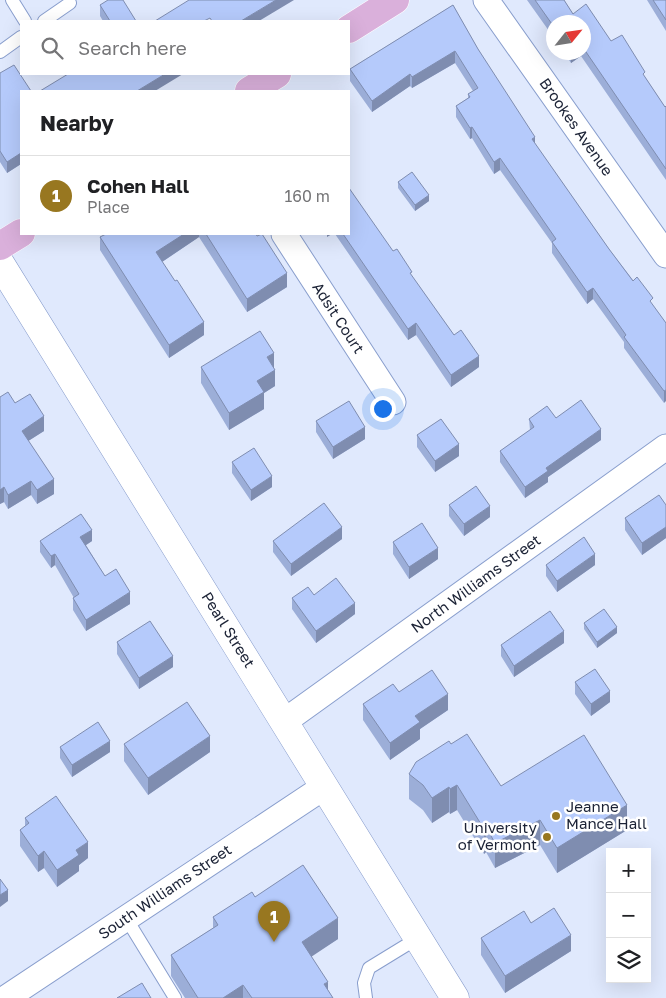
<!DOCTYPE html>
<html lang="en">
<head>
<meta charset="utf-8">
<style>
	:root { --surface:#fff; --page:#f2f2f2; --text:#202124; --muted:#757577; --line:#e0e0e0; --accent:#987720 }
	body { margin:0; font-family:"Golos Text",sans-serif; background:var(--page); color:var(--text) }
	.controls { position:absolute; right:15px; bottom:15px; display:grid; overflow:hidden; border-radius:0px; box-shadow:0 5px 20px #0002 }
	.controls button { width:45px; height:45px; display:grid; place-items:center; padding:0; border:0; border-bottom:1px solid var(--line); background:var(--surface); color:var(--text); font:25px sans-serif }
	.compass { position:absolute; left:546px; top:15px; width:45px; height:45px; border-radius:50%; background:var(--surface); box-shadow:0 5px 20px #0002; rotate:60deg }
	.you { position:absolute; left:382px; top:408px; width:18px; height:18px; margin:-12px; border:4px solid #fff; border-radius:50%; background:#1a73e8; box-shadow:0 0 0 8px #1a73e833 }
	.badge { display:grid; place-items:center; width:32px; height:32px; border-radius:50%; background:var(--accent); color:#fff; font-size:16px; font-weight:700 }
	.pin { position:absolute; translate:-50% -41px; filter:drop-shadow(0 1px 2px #0008) }
	.pin::after { content:''; position:absolute; top:26px; width:18px; height:15px; background:inherit; clip-path:polygon(0 0,100% 0,50% 100%) }
	.list { margin:0; padding:0; list-style:none }
	h2 { display:flex; justify-content:space-between; align-items:center; height:65px; margin:0; padding:0 20px; font-size:21px }
	h2 small { font-size:16px; font-weight:400; color:var(--muted) }
	.list li { display:grid; grid-template-columns:32px 1fr auto; gap:15px; align-items:center; box-sizing:border-box; height:80px; padding:0 20px; border-top:1px solid var(--line) }
	.list b { display:block; font-size:19px; white-space:nowrap }
	.list p { margin:0; font-size:16px; white-space:nowrap; color:var(--muted) }
	.list em { font-size:16px; font-style:normal; color:var(--muted) }
	.icon { flex:none; width:28px; height:28px; fill:none; stroke:currentColor; stroke-width:2; stroke-linecap:round; stroke-linejoin:round }
	.map { position:relative; flex:none; width:666px; height:998px; overflow:hidden }
	.search { position:absolute; background:var(--surface); box-shadow:0 5px 20px #0002; left:20px; top:20px; width:330px; height:55px; display:flex; align-items:center; gap:12px; box-sizing:border-box; padding:0 18px; border-radius:0px; color:var(--muted); font-size:19px }
	.panel { position:absolute; background:var(--surface); box-shadow:0 5px 20px #0002; left:20px; top:90px; width:330px; height:145px; border-radius:0px }
	.map>svg:first-child { display:block }
</style>
</head>
<body>
<div class="map">
<svg width="666" height="998" viewBox="0 0 666 998">
	<rect width="100%" height="100%" fill="#e0e9fd"/>
	<g fill="none" stroke-linecap="round" stroke-linejoin="round">
		<g stroke="#899ecd" stroke-width="14">
			<path id="lane" d="M12,0L25,21
				M44,21L70,3
				M0,52L21,37
				M126,918L175,998
				M366,998L364,983L369,968L418,938"/>
		</g>
		<g stroke="#899ecd" stroke-width="27">
			<path id="street" d="M486,0L666,255
				M284,234L393,402
				M285,721L666,447
				M6,998L324,787"/>
		</g>
		<g stroke="#899ecd" stroke-width="29">
			<path id="secondary" d="M0,263L455,998"/>
		</g>
		<g stroke="#fff" stroke-width="29">
			<path id="primary" d="M349,29L395,0
				M249,91L277,74
				M0,246L21,233"/>
		</g>
		<use href="#lane" stroke="#fff" stroke-width="12"/>
		<use href="#street" stroke="#fff" stroke-width="25"/>
		<use href="#secondary" stroke="#fff" stroke-width="28"/>
		<use href="#primary" stroke="#dab0db" stroke-width="28"/>
	</g>
	<path fill="#9caed8" d="M527,0H564L573,14L611,41L645,77L665,107L666,106V180L581,56L571,63L564,52H584V22H554V38Z
		M647,0H666V31Z
		M100,5L136,21H103L100,16Z
		M453,5L478,49L535,144L609,249L666,323L664,403L624,348V342L593,299L587,304L552,253V243L500,170L494,174L472,138L470,139L456,117V106L468,98V94L473,91L455,63L412,88L410,86L372,112L350,81V69Z
		M0,73L21,91V164L7,173L0,162Z
		M398,182L429,201L415,211L398,188Z
		M106,234H256L287,287L247,312L199,237L162,262L204,335L169,358L100,250V237Z
		M335,234H349L393,251L454,335L479,367L451,387L416,335L408,340Z
		M201,367L274,368L275,386L264,393V409L229,430L201,383Z
		M0,397L15,403L44,431L28,441L54,494L37,504L31,495L8,509L4,502L0,504Z
		M556,418L601,440L548,477V482L525,498L500,462V451L530,430L529,419Z
		M316,421L365,439L333,459L316,432Z
		M417,435L459,456L435,472L417,447Z
		M232,462L272,487L251,501L232,473Z
		M449,505L490,517L464,536L449,516Z
		M666,505V538L642,555L625,530V518Z
		M342,539L291,576L273,552V541Z
		M40,541H92L86,545L105,576L130,604L86,631L73,610V598H74L55,565L51,568L40,552Z
		M393,542L438,559L409,579L393,554Z
		M546,565H595L557,592L546,576Z
		M314,595L355,614L316,643L292,609V598Z
		M584,623L617,633L597,648L584,629Z
		M117,642L173,667L139,689L117,654Z
		M564,643L514,677L501,656V645Z
		M575,682L610,702L591,716L575,694Z
		M399,692L448,710L420,729V739L390,760L363,720V704Z
		M124,744L210,752L148,795L124,761Z
		M451,744L501,786L627,830L557,873L540,845L495,868L486,852L484,854L457,810L450,814L449,812L432,823L423,810L409,799V774Z
		M60,747L110,752L72,777L60,758Z
		M25,818L88,858L79,865V871L57,887L44,868L38,872L20,846V830L25,826Z
		M255,897L338,939L311,956L328,990L333,998H185L171,976V955L213,928V917Z
		M531,923L571,951L505,993L481,955V938Z"/>
	<path fill="#7f8db0" d="M276,0H294L259,21H241Z
		M455,51V63L412,88V77Z
		M571,52H581V56L571,63Z
		M165,74H183L155,91H137Z
		M410,74V86L372,112V101Z
		M472,127V138L470,139V128Z
		M535,137V149L532,139Z
		M21,153V164L7,173V162Z
		M500,158V170L494,174V162Z
		M429,195V201L415,211V205Z
		M184,234H199V237L156,266V252Z
		M327,234H332L327,237Z
		M287,273V287L247,312V299Z
		M593,288V299L587,304V292Z
		M204,322V335L169,358V345Z
		M416,323V335L408,340V329Z
		M274,353V370L267,357Z
		M479,356V367L451,387V375Z
		M275,370V386L264,393V409L229,430V413L257,381Z
		M666,390V401L664,403V391Z
		M44,416V431L22,445V431Z
		M365,427V439L333,459V447Z
		M601,429V440L548,477V482L525,498V487L546,468Z
		M459,444V456L435,472V461Z
		M272,476V487L251,501V490Z
		M54,479V494L37,504V490Z
		M31,481V495L8,509V495Z
		M4,487V502L0,504V490Z
		M490,506V517L464,536V524Z
		M342,527V539L291,576V564Z
		M666,527V538L642,555V543Z
		M92,530V541L80,549V537Z
		M438,548V559L409,579V567Z
		M55,554V565L51,568V556Z
		M595,554V565L557,592V581Z
		M130,592V604L86,631V620Z
		M355,603V614L316,643V631Z
		M617,627V633L597,648V642Z
		M564,631V643L514,677V666Z
		M173,656V667L139,689V678Z
		M610,691V702L591,716V704Z
		M448,694V710L420,729V739L390,760V743L415,716Z
		M210,736V752L148,795V778Z
		M110,741V752L72,777V765Z
		M457,785V810L450,814V789Z
		M449,787V812L432,823V798Z
		M627,805V830L557,873V848Z
		M540,820V845L495,868V843Z
		M486,827V852L484,854V829Z
		M88,842V858L79,865V871L57,887V870L76,850Z
		M44,851V868L38,872V856Z
		M8,890V901L0,907V895Z
		M338,918V939L302,963V942Z
		M571,935V951L505,993V976Z
		M328,982V998L324,984Z
		M243,985V998H223Z"/>
	<path fill="#b5cafb" stroke="#7f8db0" d="M108,0H123L136,21H110L100,5Z
		M189,0H276L241,21H212L210,18L204,21H155Z
		M535,0H564L573,14L586,4L611,41L622,35L645,72L643,74L665,107L666,106V169L584,49V22H554V27Z
		M653,0H666V20Z
		M453,5L478,49L535,137L532,139L609,249L633,281L637,277L653,298L650,301L666,323V390L664,391L624,337L626,335L593,288L587,292L552,242L556,239L500,158L494,162L472,127L470,128L456,106L470,97L468,94L478,88L455,51L412,77L410,74L372,101L350,69Z
		M14,65L31,91H21V153L7,162L0,151V73Z
		M68,74H165L137,91H40Z
		M412,172L429,195L415,205L398,182Z
		M349,188L393,251L397,249L412,272L410,273L454,335L461,330L479,356L451,375L416,323L408,329L343,234H349Z
		M106,234H184L156,252L175,281L177,280L204,322L169,345L100,237Z
		M206,234H256L257,236L262,234L287,273L247,299Z
		M260,331L274,353L267,357L275,370L257,381L264,392L229,413L201,367Z
		M8,392L15,403L30,394L44,416L22,431L54,479L37,490L31,481L8,495L4,487L0,490V397Z
		M581,400L601,429L546,468L548,471L525,487L500,451L534,427L529,419L547,406L556,418Z
		M349,401L365,427L333,447L316,421Z
		M441,419L459,444L435,461L417,435Z
		M254,448L272,476L251,490L232,462Z
		M476,486L490,506L464,524L449,505Z
		M659,495L666,505V527L642,543L625,518Z
		M324,503L342,527L291,564L273,541Z
		M81,514L92,530L80,537L105,576L116,569L130,592L86,620L73,598L79,594L55,554L51,556L40,541Z
		M422,523L438,548L409,567L393,542Z
		M584,537L595,554L557,581L546,565Z
		M336,578L355,603L316,631L292,598L308,587L314,595Z
		M604,609L617,627L597,642L584,623Z
		M550,611L564,631L514,666L501,645Z
		M150,621L173,656L139,678L117,642Z
		M595,669L610,691L591,704L575,682Z
		M432,670L448,694L415,716L420,722L390,743L363,704L393,684L399,692Z
		M187,702L210,736L148,778L124,744Z
		M98,722L110,741L72,765L60,747Z
		M467,734L501,786L584,735L627,805L557,848L540,820L495,843L486,827L484,829L457,785L450,789L449,787L432,798L423,785L409,774L416,762L449,741L451,744Z
		M56,796L88,842L76,850L79,855L57,870L44,851L38,856L20,830L29,823L25,818Z
		M303,865L338,918L302,942L328,982L324,984L333,998H252L243,985L223,998H198L171,955L218,925L213,917L252,892L255,897Z
		M0,879L8,890L0,895Z
		M554,908L571,935L505,976L481,938L524,911L531,923Z
		M142,983L151,998H117Z"/>
	<g fill="#987720" stroke="#fff" stroke-width="2">
		<circle cx="556" cy="816" r="5"/>
		<circle cx="547" cy="837" r="5"/>
	</g>
	<g text-anchor="middle" stroke-width="5" stroke-linejoin="round" paint-order="stroke">
		<g font-size="15" fill="#1b2235" stroke="#fff">
			<text transform="translate(576 127) rotate(55)" y="5">Brookes Avenue</text>
			<text transform="translate(338 318) rotate(57)" y="5">Adsit Court</text>
			<text transform="translate(476 584) rotate(-36)" y="5">North Williams Street</text>
			<text transform="translate(228 630) rotate(58)" y="5">Pearl Street</text>
			<text transform="translate(165 892) rotate(-34)" y="5">South Williams Street</text>
		</g>
		<g font-size="15" fill="#1b2235" stroke="#fff" text-anchor="start">
			<text x="566" y="812">Jeanne<tspan x="566" dy="17">Mance Hall</tspan></text>
			<text x="537" y="833" text-anchor="end">University<tspan x="537" dy="17">of Vermont</tspan></text>
		</g>
	</g>
</svg>
<div class="controls">
<button>+</button>
<button>−</button>
<button><svg class="icon" aria-label="layers" viewBox="0 0 24 24"><path d="M12 4l9 5-9 5-9-5zM3 14l9 5 9-5"/></svg></button>
</div>
<svg class="compass" viewBox="-18 -18 36 36"><path d="M0-13l5 13h-10z" fill="#e53935"/><path d="M0 13l5-13h-10z" fill="#757577"/></svg>
<div class="you"></div>
<div class="pin badge" style="left:274px;top:942px">1</div>
<div class="search"><svg class="icon" aria-label="search" viewBox="0 0 24 24"><circle cx="10" cy="10" r="6"/><path d="M15 15l6 6"/></svg>Search here</div>
<section class="panel">
<h2>Nearby<small></small></h2>
<ul class="list">
<li><span class="badge">1</span><div><b>Cohen Hall</b><p>Place</p></div><em>160 m</em></li>
</ul>
</section>
</div>
</body>
</html>
